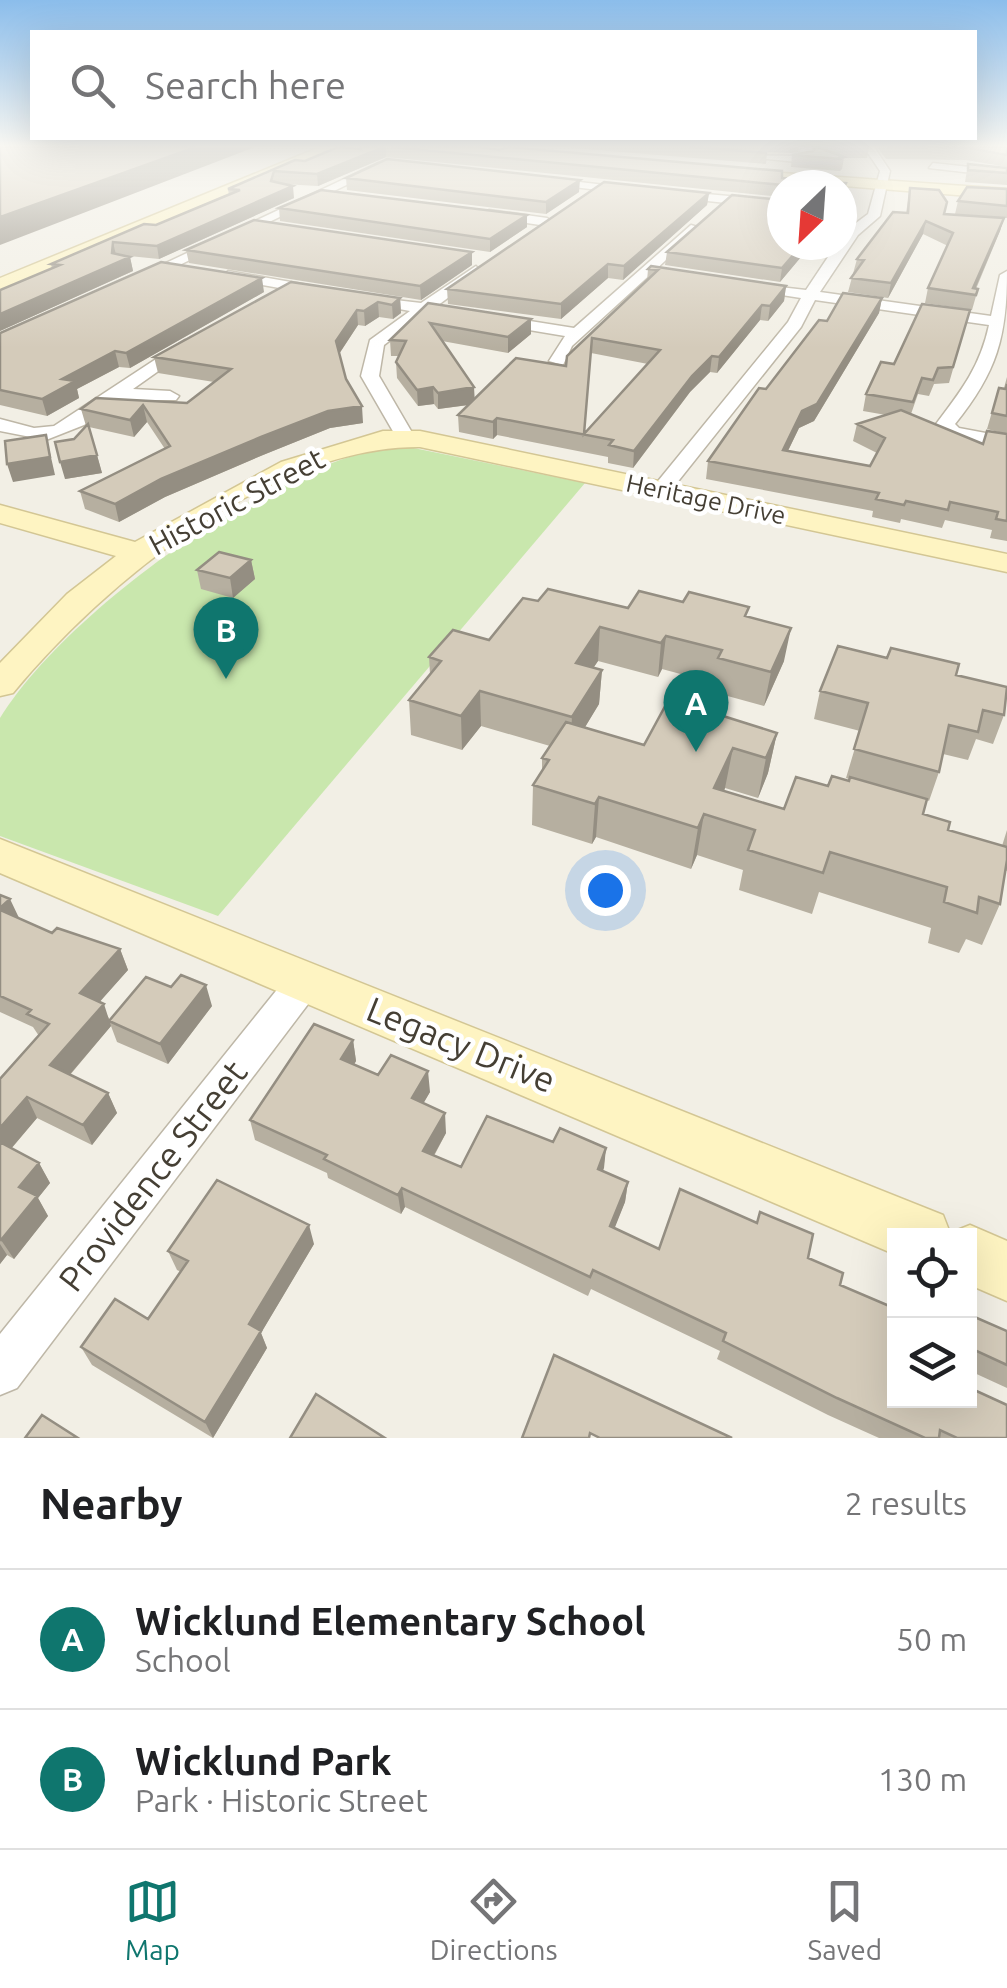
<!DOCTYPE html>
<html lang="en">
<head>
<meta charset="utf-8">
<style>
	:root { --surface:#fff; --page:#f2f2f2; --text:#202124; --muted:#757577; --line:#e0e0e0; --accent:#0f766e }
	body { margin:0; font-family:Ubuntu,sans-serif; background:var(--page); color:var(--text) }
	.controls { position:absolute; right:30px; bottom:30px; display:grid; overflow:hidden; border-radius:0px; box-shadow:0 10px 40px #0002 }
	.controls button { width:90px; height:90px; display:grid; place-items:center; padding:0; border:0; border-bottom:2px solid var(--line); background:var(--surface); color:var(--text); font:50px sans-serif }
	.compass { position:absolute; left:767px; top:170px; width:90px; height:90px; border-radius:50%; background:var(--surface); box-shadow:0 10px 40px #0002; rotate:205deg }
	.you { position:absolute; left:605px; top:890px; width:35px; height:35px; margin:-25px; border:8px solid #fff; border-radius:50%; background:#1a73e8; box-shadow:0 0 0 15px #1a73e833 }
	.badge { display:grid; place-items:center; width:65px; height:65px; border-radius:50%; background:var(--accent); color:#fff; font-size:32px; font-weight:700 }
	.pin { position:absolute; translate:-50% -82px; filter:drop-shadow(0 2px 5px #0008) }
	.pin::after { content:''; position:absolute; top:52px; width:35px; height:30px; background:inherit; clip-path:polygon(0 0,100% 0,50% 100%) }
	.list { margin:0; padding:0; list-style:none }
	h2 { display:flex; justify-content:space-between; align-items:center; height:130px; margin:0; padding:0 40px; font-size:42px }
	h2 small { font-size:32px; font-weight:400; color:var(--muted) }
	.list li { display:grid; grid-template-columns:65px 1fr auto; gap:30px; align-items:center; box-sizing:border-box; height:140px; padding:0 40px; border-top:2px solid var(--line) }
	.list b { display:block; font-size:38px; white-space:nowrap }
	.list p { margin:0; font-size:32px; white-space:nowrap; color:var(--muted) }
	.list em { font-size:32px; font-style:normal; color:var(--muted) }
	.icon { flex:none; width:55px; height:55px; fill:none; stroke:currentColor; stroke-width:2; stroke-linecap:round; stroke-linejoin:round }
	.map { position:relative; flex:none; width:1007px; height:1438px; overflow:hidden }
	.search { position:absolute; background:var(--surface); box-shadow:0 10px 40px #0002; left:30px; right:30px; top:30px; height:110px; display:flex; align-items:center; gap:25px; box-sizing:border-box; padding:0 35px; border-radius:0px; color:var(--muted); font-size:38px }
	.sheet { height:410px; background:var(--surface) }
	nav { display:flex; justify-content:space-around; align-items:center; box-sizing:border-box; height:140px; border-top:2px solid var(--line); background:var(--surface); font-size:28px; color:var(--muted) }
	nav a { display:grid; justify-items:center; gap:5px }
	nav .on { color:var(--accent) }
	.map>svg:first-child { display:block }
</style>
</head>
<body>
<div class="map">
<svg width="1007" height="1438" viewBox="0 0 1007 1438">
	<rect width="100%" height="100%" fill="#f2efe5"/>
	<path fill="#c9e7ad" d="M399,445L585,483L218,916L0,836V718C66,611 273,462 399,445Z"/>
	<g fill="none" stroke-linecap="round" stroke-linejoin="round">
		<g stroke="#beb7a7" stroke-width="3">
			<path id="street" d="M802,147H812L811,157L798,162L728,155L798,156Z
				M864,147H874L890,171L880,216L858,235L820,292L991,316L1000,275L1007,271C1007,337 997,372 955,424L959,428L1007,437V449L946,437L936,424C961,391 980,367 989,325L815,300L801,327L668,494H654V486L788,322L801,298L743,289V283L806,290L836,245H842L848,229L868,214L880,171Z
				M378,163L382,168L146,281L134,278Z
				M933,163L1007,171V177L929,168Z
				M545,178L631,188L637,191L631,194L541,183Z
				M674,191L782,201V209L670,197Z
				M489,210L547,218L553,222L547,226L485,217Z
				M691,225L701,228L572,346L563,365L549,361L565,336L426,313L384,345L379,376L414,436L398,440L361,376L370,340L410,311L361,302V296L421,303L476,266L481,273L437,306L574,328Z
				M228,271L319,287L326,291L319,295L223,278Z
				M185,340L193,345L191,348L133,389L170,391L179,396L176,400H120L84,425L46,440L0,431V419L34,428L54,426Z
				M305,966L318,971L323,981L318,991L17,1388L0,1395V1334L292,971Z"/>
		</g>
		<g stroke="#d3c694" stroke-width="3">
			<path id="secondary" d="M320,147H338L0,291V278Z
				M470,147H513L558,155L551,159Z
				M725,169L1007,189V199L730,177L722,172Z
				M383,431H420L1007,554V572L420,447C270,446 104,583 13,693L0,696V663L67,594L116,556L0,523V505L135,542L281,462Z
				M0,839L943,1215L950,1233L970,1225L1007,1241V1301L970,1285V1236H894V1254L0,873Z"/>
		</g>
		<use href="#street" fill="#fff" fill-rule="evenodd"/>
		<use href="#secondary" fill="#fef4c2" fill-rule="evenodd"/>
	</g>
	<path fill="#b6afa0" fill-rule="evenodd" d="M357,147H479L499,150L846,183L844,195L782,185V197L386,157L318,186L283,184L294,198L159,259L129,256L130,257L133,271L0,331V290L52,269L51,264L156,225L229,195L228,189L305,161L357,148Z
		M561,147H799L798,152L789,153L731,150L767,153L766,164Z
		M813,147H869L867,158H844L842,169L840,171L791,167L792,155L813,151Z
		M877,147H1007V167L966,160L886,159Z
		M968,164L1007,168V185L965,182Z
		M346,178L579,192L546,214L347,190Z
		M910,188L944,214L1004,218L1000,231L976,289H978L972,310L925,303L928,288L948,246L923,234L888,298L848,292L857,259L906,213Z
		M1007,189V218L955,214L958,201Z
		M709,193L707,205L623,280L608,278L561,319L448,304L447,289Z
		M279,208L527,215V227L490,252L280,221Z
		M811,245L780,282L665,265L667,252Z
		M186,250L472,252V265L421,300L189,263Z
		M648,269L786,286L784,301L768,321L760,320L717,373L710,372L690,392L633,468L608,463V457L497,435L493,439L459,432L458,415L469,405L438,409L434,404L418,406L397,378L396,362L399,356H391L390,340L428,303L531,319V334L508,353L442,341L474,399L566,366L647,281ZM591,353L648,364L584,433Z
		M291,282L400,298L401,313L393,319L379,317L365,326L358,325L339,354L346,379L363,423L330,428L263,455L165,497L119,522L85,509L80,491L165,449L147,422L134,437L89,427L102,473L65,479L74,439L86,426L81,409L187,403L214,382L158,373L154,357Z
		M264,292L130,368L119,367L77,389L79,398L47,416L0,405V333Z
		M882,298L879,313L814,421L799,428L788,451L870,466L877,453L853,441L857,424L886,415L863,411L866,394L894,364L970,310L949,383L934,384L929,396L918,394L911,414L983,444L1002,433L987,429L999,388H1004L1007,377V541L990,538L992,530L945,520L942,528L901,519L900,523L872,517L873,511L706,479L708,461L766,389L827,321Z
		M251,560L255,579L233,598L201,589L197,570Z
		M538,601L748,617L784,661L764,706L713,692L714,683L662,669L658,677L598,661L593,668L602,670L599,704L585,727L644,745L777,733L768,773L758,798L725,788L724,791L784,809L828,786L849,781V779L846,778L860,731L814,719L820,691L956,675L1004,715L993,744L976,739L968,760L943,754L939,772L929,801L927,800L923,814L948,830L1002,846L1007,830V871L1005,870L1000,904L982,945L966,939L959,953L928,943L931,928L819,892L812,914L739,890L743,870L697,855L691,869L596,837L592,844L532,825L533,785L542,771V758L550,746L481,726L462,750L411,735L409,700L430,674L429,657L489,640Z
		M0,895L19,918L52,933L120,949L128,970L99,1002L110,1020L212,1006L168,1064L117,1042L111,1026L70,1075L108,1093L117,1113L92,1145L37,1118L11,1149L39,1163L50,1183L38,1198L48,1216L14,1259L7,1255L0,1264V1079L39,1036L33,1027L0,1012Z
		M353,1040L356,1061L354,1065L378,1075L430,1092L423,1103L446,1133L434,1156L461,1167L553,1142L606,1148L603,1171L628,1182L625,1202L614,1228L659,1249L808,1258L840,1285L887,1305L890,1290L894,1281V1400L1007,1438H879L828,1415L717,1359L720,1351L591,1289L588,1296L405,1207L401,1214L328,1178L327,1173L255,1140L250,1120Z
		M314,1244L261,1333L267,1348L213,1438L92,1365L81,1347L148,1319L181,1272L177,1270L168,1251Z
		M970,1315L1007,1331V1388L970,1371Z"/>
	<path fill="#948e82" d="M196,147H255L0,245V217Z
		M386,147V157L318,186L317,174Z
		M790,147H799L798,152L789,153Z
		M580,180L579,192L546,214V202Z
		M293,186L294,198L159,259L157,246Z
		M709,193L707,205L623,280L624,266Z
		M527,215V227L490,252V239Z
		M1004,218L1000,231L973,294V288Z
		M926,221L923,234L888,298L891,283Z
		M113,242L116,255L130,257L133,271L0,331V314L112,253Z
		M802,245H811L780,282L782,268Z
		M472,252V265L421,300L420,286Z
		M608,264V278L561,319V304Z
		M262,278L264,292L130,368L126,353Z
		M786,286L784,301L768,321L770,306Z
		M400,298L401,313L393,319L392,305Z
		M882,298L879,313L814,421L799,428L780,467L783,450L802,411Z
		M378,302L379,317L365,326L364,311Z
		M762,305L760,320L717,373L719,357Z
		M357,310L358,325L337,357L336,341Z
		M531,319V334L508,353V337Z
		M115,351L119,367L77,389L79,398L47,416L42,399L62,379Z
		M712,356L710,372L690,392L633,468L634,451L692,376Z
		M433,387L434,404L418,406L417,390Z
		M474,387L475,404L438,409V393Z
		M143,405L147,422L134,437L130,420Z
		M362,406L363,423L330,428L263,455L165,497L119,522L115,504L161,479L261,437L328,411Z
		M497,418V435L493,439V422Z
		M46,435L55,475L13,482L7,464Z
		M97,455L102,473L65,479L60,462Z
		M251,560L255,579L233,598L230,578Z
		M600,627L598,661L574,697L576,663Z
		M791,628L784,661L764,706L771,672Z
		M666,636L662,669L658,677L661,643Z
		M602,670L599,704L570,752L572,717Z
		M480,691L481,726L462,750L461,716Z
		M777,733L768,773L758,798L766,758Z
		M733,748L725,788L713,817L714,788Z
		M599,797L596,837L592,844L595,804Z
		M704,814L697,855L691,869L698,828Z
		M10,899L20,920L0,913V908Z
		M120,949L128,970L89,1014L80,993Z
		M206,985L212,1006L168,1064L160,1044Z
		M104,1004L111,1026L60,1086L50,1065Z
		M353,1040L356,1061L344,1080L341,1059Z
		M428,1071L430,1092L415,1118L412,1098Z
		M108,1093L117,1113L92,1145L83,1125Z
		M27,1097L37,1118L3,1158L0,1152V1128Z
		M445,1113L446,1133L425,1171L423,1151Z
		M606,1148L604,1168L595,1189L598,1169Z
		M39,1163L50,1183L38,1198L48,1216L14,1259L1,1240L19,1187Z
		M628,1182L625,1202L608,1245L610,1226Z
		M402,1188L405,1207L401,1214L398,1195Z
		M309,1225L314,1244L261,1333L267,1348L213,1438L205,1422L249,1324Z
		M0,1244L7,1255L0,1264Z"/>
	<path fill="#d4cbba" stroke="#948e82" stroke-width="2.5" fill-rule="evenodd" d="M0,147H196L0,217Z
		M338,147L361,149L360,147H384L317,174L274,171L271,181L293,186L157,246L113,242L112,253L130,257L0,314V290L60,265L51,264L144,224L156,225L240,190L228,189L295,160L305,161Z
		M391,147H479L499,150L508,147L782,171V178L846,183L842,192V185H783Z
		M690,147H703L767,153Z
		M816,147H817L844,157L838,158L842,159L792,155L813,151Z
		M888,147H1007V155L969,148Z
		M387,159L580,180L546,202L346,178Z
		M968,164L1007,168V173L968,170Z
		M604,182L709,193L624,266L608,264L561,304L447,289Z
		M967,187L1007,189V206L958,201Z
		M910,188L939,190L947,202L944,214L1004,218L973,288L978,289L976,295L928,288L953,233L926,221L891,283L851,278L864,260L857,259L893,212L908,213Z
		M321,190L527,215L490,239L279,208Z
		M732,195L782,200V245H802L782,268L667,252Z
		M254,220L472,252L420,286L186,250Z
		M161,262L262,278L126,353L115,351L62,379L75,381L42,399L0,390V333Z
		M651,266L786,286L770,306L762,305L719,357L712,356L692,376L634,451L609,445L613,440L497,418L493,422L458,415L516,358L566,366L567,356L658,270L648,269ZM592,338L660,350L584,434Z
		M291,282L400,298L392,305L378,302L364,311L357,310L336,341L346,379L362,406L328,411L261,437L161,479L115,504L80,491L170,446L143,405L130,420L81,409L96,398L187,403L231,369L154,357Z
		M843,293L882,298L817,404L802,411L783,450L870,466L885,438L857,424L901,410L983,444L987,431L1007,434V521L996,519L998,512L950,502L948,510L906,501L904,505L876,499L879,493L708,461L759,388L766,389L819,320L827,321Z
		M428,303L531,319L508,337L430,323L474,387L438,393L433,387L417,390L396,362L406,341L390,340Z
		M922,304L970,310L953,367L938,368L933,380L922,378L913,402L866,394L881,362L894,364Z
		M1007,384V416L992,413L999,388L1006,389Z
		M88,424L97,455L60,462L55,442L74,439Z
		M46,435L50,457L7,464L5,441Z
		M219,552L251,560L230,578L197,570Z
		M548,589L628,608L639,591L683,602L689,592L749,607L745,616L791,628L771,672L718,658L722,650L666,636L661,643L600,627L576,663L602,670L572,717L480,691L461,716L409,700L441,661L429,657L453,630L489,640L523,598L538,601Z
		M838,646L887,658L891,648L959,664L956,675L1007,687L1004,715L983,710L978,732L949,725L939,772L854,749L868,703L820,691Z
		M669,699L777,733L766,758L733,748L714,788L784,809L796,777L828,786L832,776L849,781L850,777L927,799L923,814L950,822L948,830L1007,847V860L1000,904L979,897L977,913L944,902L947,887L830,852L823,873L748,850L755,830L704,814L698,828L599,797L595,804L533,785L549,760L542,758L566,722L644,745Z
		M0,895L10,899L0,908Z
		M0,910L52,933L57,928L120,949L80,993L104,1004L50,1065L108,1093L83,1125L27,1097L0,1128V1079L49,1024L27,1014L31,1010L0,996Z
		M181,975L206,985L160,1044L109,1021L146,977L171,987Z
		M314,1024L353,1040L341,1059L378,1075L391,1055L428,1071L412,1098L445,1113L423,1151L461,1167L487,1116L553,1142L560,1128L606,1148L598,1169L628,1182L610,1226L659,1249L680,1189L757,1223L760,1212L813,1234L808,1258L843,1273L840,1285L894,1308V1305V1400H970V1388L1007,1405V1438H957L940,1430L939,1438H925L837,1398L723,1341L726,1333L593,1270L590,1277L402,1188L398,1195L324,1159L327,1155L250,1120Z
		M0,1142L39,1163L19,1187L37,1196L1,1240L0,1239Z
		M217,1180L309,1225L249,1324L261,1331L205,1422L81,1347L115,1299L148,1319L188,1261L168,1251Z
		M970,1315L1007,1331V1365L970,1348Z
		M554,1355L732,1438H600L590,1433L589,1438H522Z
		M316,1394L385,1438H290Z
		M42,1415L78,1438H25Z"/>
	<linearGradient id="sky" x2="0" y2="1"><stop stop-color="#8bbdeb"/><stop offset="0.42" stop-color="#f9f8f3"/><stop offset="1" stop-color="#f9f8f3" stop-opacity="0"/></linearGradient>
	<rect width="1007" height="348" fill="url(#sky)"/>
	<g text-anchor="middle" stroke-width="9" stroke-linejoin="round" paint-order="stroke">
		<g font-size="25" fill="#453f34" stroke="#fff">
			<text transform="translate(706 499) rotate(12)" y="9">Heritage Drive</text>
		</g>
		<g font-size="30" fill="#453f34" stroke="#fff">
			<text transform="translate(237 502) rotate(-28)" y="10">Historic Street</text>
		</g>
		<g font-size="35" fill="#453f34" stroke="#fff">
			<text transform="translate(461 1045) rotate(22)" y="12">Legacy Drive</text>
			<text transform="translate(153 1176) rotate(-52)" y="12">Providence Street</text>
		</g>
	</g>
</svg>
<div class="controls">
<button><svg class="icon" aria-label="locate" viewBox="0 0 24 24"><circle cx="12" cy="12" r="6"/><path d="M12 2v4M12 18v4M2 12h4M18 12h4"/></svg></button>
<button><svg class="icon" aria-label="layers" viewBox="0 0 24 24"><path d="M12 4l9 5-9 5-9-5zM3 14l9 5 9-5"/></svg></button>
</div>
<svg class="compass" viewBox="-18 -18 36 36"><path d="M0-13l5 13h-10z" fill="#e53935"/><path d="M0 13l5-13h-10z" fill="#757577"/></svg>
<div class="you"></div>
<div class="pin badge" style="left:696px;top:752px">A</div>
<div class="pin badge" style="left:226px;top:679px">B</div>
<div class="search"><svg class="icon" aria-label="search" viewBox="0 0 24 24"><circle cx="10" cy="10" r="6"/><path d="M15 15l6 6"/></svg>Search here</div>
</div>
<section class="sheet">
<h2>Nearby<small>2 results</small></h2>
<ul class="list">
<li><span class="badge">A</span><div><b>Wicklund Elementary School</b><p>School</p></div><em>50 m</em></li>
<li><span class="badge">B</span><div><b>Wicklund Park</b><p>Park · Historic Street</p></div><em>130 m</em></li>
</ul>
</section>
<nav>
<a class="on"><svg class="icon" aria-label="map" viewBox="0 0 24 24"><path d="M3 6l6-2 6 2 6-2v14l-6 2-6-2-6 2zM9 4v14M15 6v14"/></svg>Map</a>
<a><svg class="icon" aria-label="directions" viewBox="0 0 24 24"><path d="M12 3l9 9-9 9-9-9zM9 14v-3h6M13 9l2 2-2 2"/></svg>Directions</a>
<a><svg class="icon" aria-label="saved" viewBox="0 0 24 24"><path d="M7 4h10v16l-5-4-5 4z"/></svg>Saved</a>
</nav>
</body>
</html>
